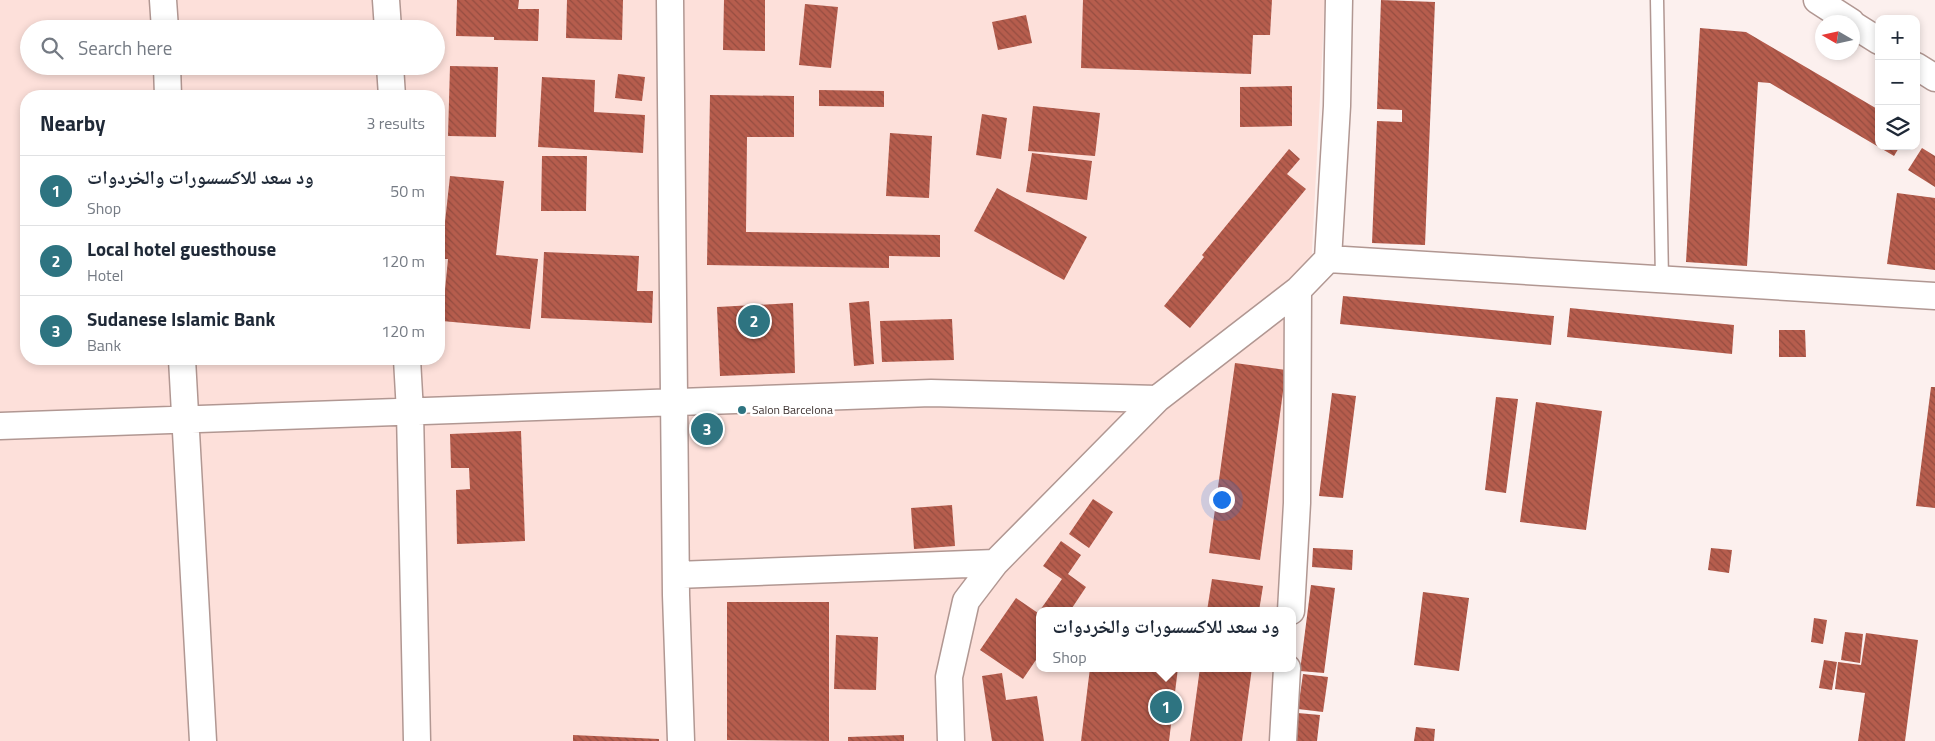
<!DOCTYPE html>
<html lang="en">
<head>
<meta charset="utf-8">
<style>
	:root { --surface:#fff; --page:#f2f2f3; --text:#1f2937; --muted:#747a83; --line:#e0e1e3; --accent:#2e7481 }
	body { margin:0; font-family:"Titillium Web","Noto Naskh Arabic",sans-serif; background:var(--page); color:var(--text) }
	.controls { position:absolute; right:15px; top:15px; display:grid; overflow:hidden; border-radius:10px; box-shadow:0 2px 8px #0003 }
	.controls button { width:45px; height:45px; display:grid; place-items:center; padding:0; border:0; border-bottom:1px solid var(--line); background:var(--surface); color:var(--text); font:25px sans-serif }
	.compass { position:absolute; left:1815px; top:15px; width:45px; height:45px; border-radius:50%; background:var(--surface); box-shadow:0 2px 8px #0003; rotate:279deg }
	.you { position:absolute; left:1221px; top:499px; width:18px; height:18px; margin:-12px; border:4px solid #fff; border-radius:50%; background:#1a73e8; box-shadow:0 0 0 8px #1a73e833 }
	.badge { display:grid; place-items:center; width:32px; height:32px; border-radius:50%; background:var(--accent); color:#fff; font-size:16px; font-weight:700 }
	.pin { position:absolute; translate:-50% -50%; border:2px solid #fff; box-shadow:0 1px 5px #0006 }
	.popup { position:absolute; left:1036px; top:607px; width:260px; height:65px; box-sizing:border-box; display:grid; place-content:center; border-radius:10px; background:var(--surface); filter:drop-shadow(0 1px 4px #0005); font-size:16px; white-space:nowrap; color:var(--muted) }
	.popup b { font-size:19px; color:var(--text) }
	.popup::after { content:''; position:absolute; left:50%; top:100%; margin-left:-10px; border:10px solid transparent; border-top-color:var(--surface) }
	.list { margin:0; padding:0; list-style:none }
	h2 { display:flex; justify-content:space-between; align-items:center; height:65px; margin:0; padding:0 20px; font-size:21px }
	h2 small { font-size:16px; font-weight:400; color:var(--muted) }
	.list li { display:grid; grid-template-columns:32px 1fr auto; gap:15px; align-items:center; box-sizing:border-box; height:70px; padding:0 20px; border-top:1px solid var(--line) }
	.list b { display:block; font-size:19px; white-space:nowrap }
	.list p { margin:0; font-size:16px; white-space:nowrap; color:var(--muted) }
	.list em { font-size:16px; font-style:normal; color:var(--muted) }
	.icon { flex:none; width:28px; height:28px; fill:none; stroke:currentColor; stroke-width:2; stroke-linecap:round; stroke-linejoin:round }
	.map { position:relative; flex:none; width:1935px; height:741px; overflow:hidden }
	.search { position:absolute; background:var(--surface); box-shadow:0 2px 8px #0003; left:20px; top:20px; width:425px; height:55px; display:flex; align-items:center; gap:12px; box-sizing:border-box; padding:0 18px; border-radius:28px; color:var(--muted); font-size:19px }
	.panel { position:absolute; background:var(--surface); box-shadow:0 2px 8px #0003; left:20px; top:90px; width:425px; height:275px; border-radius:20px }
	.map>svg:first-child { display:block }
</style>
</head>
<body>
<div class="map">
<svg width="1935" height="741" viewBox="0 0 1935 741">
	<defs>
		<pattern id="building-back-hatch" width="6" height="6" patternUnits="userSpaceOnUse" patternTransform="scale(1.25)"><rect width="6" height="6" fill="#b65d4d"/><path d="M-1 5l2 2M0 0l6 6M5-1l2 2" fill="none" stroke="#954d41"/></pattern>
	</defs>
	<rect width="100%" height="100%" fill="#fcf0ee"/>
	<path fill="#fde0da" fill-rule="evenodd" d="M0,0H1325L1292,637V611H1040V668H1291L1287,741H0ZM29,29H436V66H29ZM26,96H439V359H26Z"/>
	<path fill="url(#building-back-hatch)" d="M457,0H519L518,9H539L538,41L494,40V37L456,36Z
		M567,0H623L622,40L566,38Z
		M724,0H765V51L723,50Z
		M1083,0H1272L1270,35H1253L1251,74L1081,68Z
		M1381,0L1435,2L1425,245L1372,243L1377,121L1402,122V110L1377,109Z
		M805,4L838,7L831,68L799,65Z
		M1026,15L1032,43L998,50L992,22Z
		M1700,28L1746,32L1879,110V146H1900L1894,156L1770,83L1758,82L1747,266L1686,262Z
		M450,66L498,67L496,137L448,136Z
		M618,74L645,77L642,101L615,98Z
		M542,77L595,80L594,112L645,115L643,153L538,147Z
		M1292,86V126L1240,127V87Z
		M819,90L884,91V107L819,106Z
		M710,95L794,96V137H747L746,232L940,235V257L889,256V268L707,265Z
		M1033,106L1100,113L1095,156L1028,151Z
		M982,114L1007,118L1001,159L976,155Z
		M890,133L932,136L929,198L886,196Z
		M1922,148L1935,156V187L1908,170Z
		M1289,149L1300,159L1287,174L1306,189L1190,328L1164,306L1204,257L1202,255Z
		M1032,153L1092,161L1087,200L1026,192Z
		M542,156H587L586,211H541Z
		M450,176L504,181L496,255L538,259L530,329L442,321L448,259H441Z
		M997,188L1087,237L1064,280L974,231Z
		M1897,193L1935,198V270L1887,264Z
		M544,252L639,256L637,291H653L652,323L541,318Z
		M1343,296L1554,316L1551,345L1340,324Z
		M869,301L874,364L854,366L849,303Z
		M793,303L795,373L720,376L717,307Z
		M1570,308L1734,325L1732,354L1567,337Z
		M952,319L954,360L882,362L880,321Z
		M1779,330H1805L1806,357H1779Z
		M1235,363L1286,370L1260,560L1209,553Z
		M1931,387H1935V508L1916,506Z
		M1332,393L1356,396L1343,498L1319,496Z
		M1496,397L1518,399L1506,493L1485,490Z
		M1536,402L1602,411L1586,530L1520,522Z
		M521,431L525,541L457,544L456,490L470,489L469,468H451L450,434Z
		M1093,499L1113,512L1089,548L1069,534Z
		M952,505L955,546L914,549L911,508Z
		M1061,541L1081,555L1068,574L1086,587L1070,611H1040V654L1023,679L980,650L1016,598L1038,613L1062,579L1043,566Z
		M1313,548L1353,550L1352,570L1312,567Z
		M1711,548L1732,550L1729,573L1708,570Z
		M1212,579L1263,586L1259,611H1207Z
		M1311,585L1335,588L1324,673L1300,671Z
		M1423,592L1469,598L1459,671L1414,665Z
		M727,602H829V741L727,740Z
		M1814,618L1827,620L1823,644L1811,642Z
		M1845,632L1863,634L1860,663L1841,660Z
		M1866,633L1918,640L1905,741H1858L1865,693L1835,689L1838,662L1861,665Z
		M836,635L878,637L876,690L834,689Z
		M1824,660L1837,662L1832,690L1819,688Z
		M1090,668H1178L1169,741H1081Z
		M1200,668H1252L1242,741H1190Z
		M1002,673L1006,700L1037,696L1044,741H992L982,676Z
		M1303,674L1328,677L1323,712L1298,709Z
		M1298,713L1320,715L1317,741H1295Z
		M1416,727L1435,729L1434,741H1414Z
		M573,735L659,739V741H573Z
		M904,735V741H848V737Z"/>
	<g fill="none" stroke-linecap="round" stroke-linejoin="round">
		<g stroke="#b19792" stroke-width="15">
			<path id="service" d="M1657,0L1662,280"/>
		</g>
		<g stroke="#b19792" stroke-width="29">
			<path id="minor" d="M163,0L165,29
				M386,0L388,29
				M670,0L676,595L681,741
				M1817,0L1851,22
				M1852,24L1879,41
				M167,66L168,96
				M390,66L392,96
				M1916,66L1935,78
				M1328,259L1935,296
				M182,359L203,741
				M407,359L410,412L417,741
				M0,426L931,393L1157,399
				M676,575L995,563
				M1291,611L1297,503L1298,290
				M951,741L949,677L966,601L995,563L1157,399L1298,290L1328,259L1337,106L1339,0
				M1283,741L1287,668"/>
		</g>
		<use href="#service" stroke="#fff" stroke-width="12"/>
		<use href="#minor" stroke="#fff" stroke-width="26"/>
	</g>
	<circle fill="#2e7481" stroke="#fff" stroke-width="2" cx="742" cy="410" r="5"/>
	<g text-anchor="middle" stroke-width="5" stroke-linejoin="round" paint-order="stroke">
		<g font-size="12" fill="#3e3331" stroke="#fff" text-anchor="start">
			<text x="752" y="414">Salon Barcelona</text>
		</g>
	</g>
</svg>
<div class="controls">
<button>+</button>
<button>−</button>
<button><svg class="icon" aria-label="layers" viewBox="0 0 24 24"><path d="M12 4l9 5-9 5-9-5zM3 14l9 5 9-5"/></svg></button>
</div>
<svg class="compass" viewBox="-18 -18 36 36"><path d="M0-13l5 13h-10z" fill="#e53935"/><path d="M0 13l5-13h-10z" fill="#747a83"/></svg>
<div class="you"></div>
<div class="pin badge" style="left:1166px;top:707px">1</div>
<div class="popup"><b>ود سعد للاكسسورات والخردوات</b>Shop</div>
<div class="pin badge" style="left:754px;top:321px">2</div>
<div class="pin badge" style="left:707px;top:429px">3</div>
<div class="search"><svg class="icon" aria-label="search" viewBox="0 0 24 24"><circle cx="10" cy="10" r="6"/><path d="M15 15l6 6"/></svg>Search here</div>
<section class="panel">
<h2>Nearby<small>3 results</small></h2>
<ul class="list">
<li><span class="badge">1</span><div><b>ود سعد للاكسسورات والخردوات</b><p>Shop</p></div><em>50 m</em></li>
<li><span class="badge">2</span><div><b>Local hotel guesthouse</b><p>Hotel</p></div><em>120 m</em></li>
<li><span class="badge">3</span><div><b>Sudanese Islamic Bank</b><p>Bank</p></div><em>120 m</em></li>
</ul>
</section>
</div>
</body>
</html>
